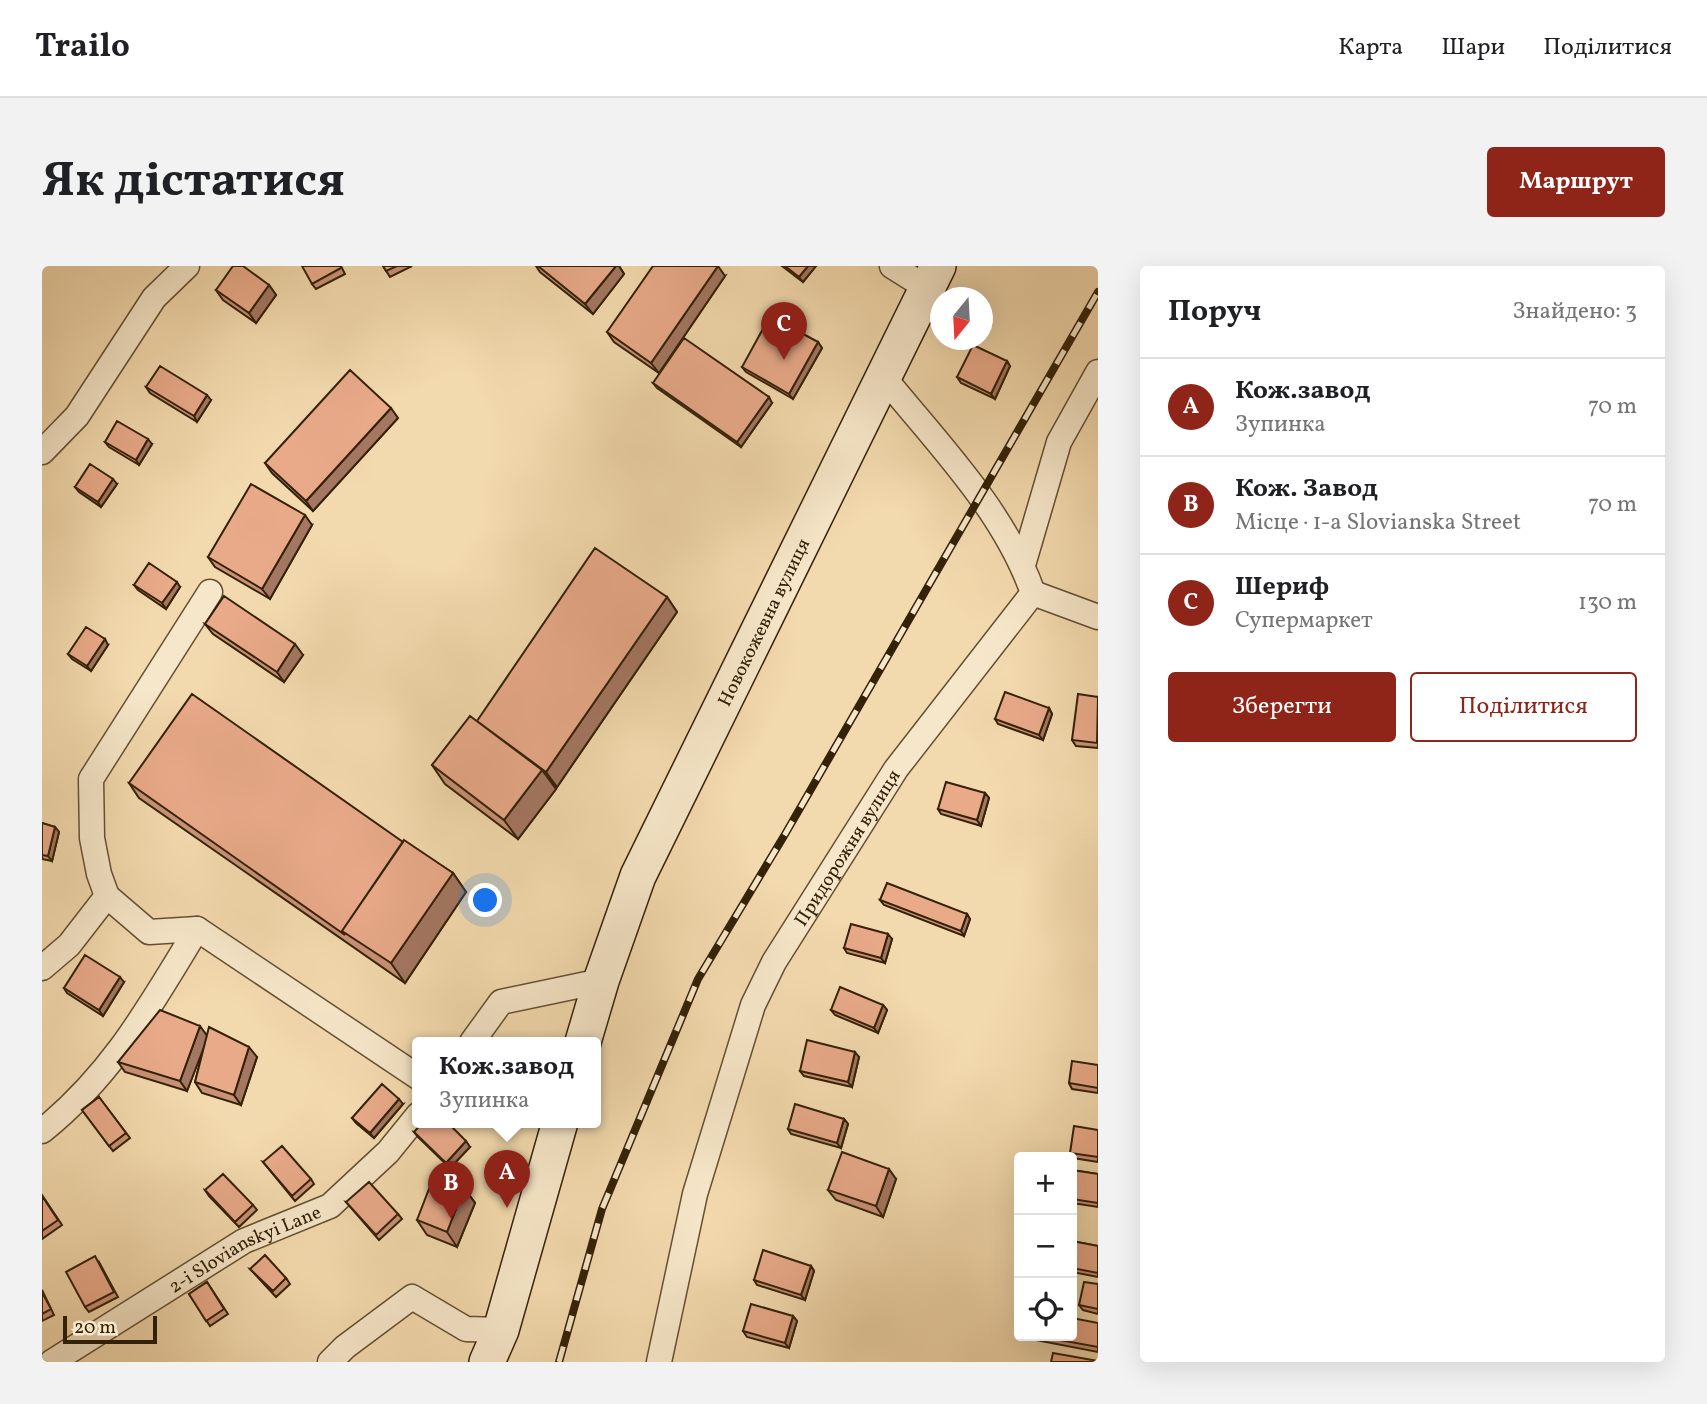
<!DOCTYPE html>
<html lang="uk">
<head>
<meta charset="utf-8">
<style>
	:root { --surface:#fff; --page:#f2f2f2; --text:#202124; --muted:#757577; --line:#e0e0e0; --accent:#8f2418 }
	body { margin:0; font-family:Vollkorn,serif; background:var(--page); color:var(--text) }
	.controls { position:absolute; right:21px; bottom:21px; display:grid; overflow:hidden; border-radius:7px; box-shadow:0 7px 28px #0002 }
	.controls button { width:63px; height:63px; display:grid; place-items:center; padding:0; border:0; border-bottom:2px solid var(--line); background:var(--surface); color:var(--text); font:35px sans-serif }
	.compass { position:absolute; left:888px; top:21px; width:63px; height:63px; border-radius:50%; background:var(--surface); box-shadow:0 7px 28px #0002; rotate:198deg }
	.scale { position:absolute; left:21px; bottom:18px; width:94px; box-sizing:border-box; padding-left:7px; border:4px solid #342107; border-top:0; font-size:19px; line-height:24px; white-space:nowrap; color:#342107; -webkit-text-stroke:5px #f7e7ca; paint-order:stroke }
	.you { position:absolute; left:444px; top:635px; width:24px; height:24px; margin:-18px; border:5px solid #fff; border-radius:50%; background:#1a73e8; box-shadow:0 0 0 10px #1a73e833 }
	.badge { display:grid; place-items:center; width:46px; height:46px; border-radius:50%; background:var(--accent); color:#fff; font-size:23px; font-weight:700 }
	.pin { position:absolute; translate:-50% -58px; filter:drop-shadow(0 2px 4px #0008) }
	.pin::after { content:''; position:absolute; top:37px; width:24px; height:21px; background:inherit; clip-path:polygon(0 0,100% 0,50% 100%) }
	.popup { position:absolute; left:370px; top:771px; width:189px; height:91px; box-sizing:border-box; display:grid; place-content:center; border-radius:7px; background:var(--surface); filter:drop-shadow(0 2px 5px #0005); font-size:23px; white-space:nowrap; color:var(--muted) }
	.popup b { font-size:26px; color:var(--text) }
	.popup::after { content:''; position:absolute; left:50%; top:100%; margin-left:-14px; border:14px solid transparent; border-top-color:var(--surface) }
	.list { margin:0; padding:0; list-style:none }
	h2 { display:flex; justify-content:space-between; align-items:center; height:91px; margin:0; padding:0 28px; font-size:30px }
	h2 small { font-size:23px; font-weight:400; color:var(--muted) }
	.list li { display:grid; grid-template-columns:46px 1fr auto; gap:21px; align-items:center; box-sizing:border-box; height:98px; padding:0 28px; border-top:2px solid var(--line) }
	.list b { display:block; font-size:26px; white-space:nowrap }
	.list p { margin:0; font-size:23px; white-space:nowrap; color:var(--muted) }
	.list em { font-size:23px; font-style:normal; color:var(--muted) }
	.actions { display:flex; gap:14px; padding:21px 28px }
	.actions a { flex:1; padding:16px 0; border:2px solid var(--accent); border-radius:7px; text-align:center; font-size:24px; color:var(--accent) }
	.actions .main { background:var(--accent); color:#fff }
	.icon { flex:none; width:38px; height:38px; fill:none; stroke:currentColor; stroke-width:2; stroke-linecap:round; stroke-linejoin:round }
	.map { position:relative; flex:none; width:1056px; height:1096px; overflow:hidden; border-radius:7px }
	header { display:flex; align-items:center; gap:42px; box-sizing:border-box; height:98px; padding:0 35px; background:var(--surface); border-bottom:2px solid var(--line) }
	header strong { font-size:33px }
	nav { display:flex; gap:38px; margin-inline-start:auto; font-size:24px }
	.intro { display:flex; align-items:center; justify-content:space-between; box-sizing:border-box; height:168px; padding:0 42px }
	h1 { margin:0; font-size:49px }
	.button { padding:18px 32px; border-radius:7px; background:var(--accent); color:#fff; font-size:24px; font-weight:700 }
	main { display:flex; gap:42px; padding:0 42px }
	aside { flex:1; background:var(--surface); border-radius:7px; box-shadow:0 7px 28px #0002 }
	.map>svg:first-child { display:block }
</style>
</head>
<body>
<header>
<strong>Trailo</strong>
<nav><a>Карта</a><a>Шари</a><a>Поділитися</a></nav>
</header>
<div class="intro"><h1>Як дістатися</h1><a class="button">Маршрут</a></div>
<main>
<div class="map">
<svg width="1056" height="1096" viewBox="0 0 1056 1096">
	<rect width="100%" height="100%" fill="#f3daae"/>
	<filter id="stains"><feTurbulence type="fractalNoise" baseFrequency=".00286" numOctaves="4"/><feColorMatrix values="0 0 0 0 .2 0 0 0 0 .09 0 0 0 0 .02 0 0 0 .5 -.17"/></filter>
	<radialGradient id="worn" r=".72"><stop offset=".6" stop-color="#630" stop-opacity="0"/><stop offset="1" stop-color="#630" stop-opacity=".3"/></radialGradient>
	<g fill="none" stroke-linecap="round" stroke-linejoin="round">
		<g stroke="#644f31" stroke-width="27">
			<g id="street">
				<path d="M850,0L885,22"/>
				<path d="M0,186L35,150L112,32L145,0"/>
				<path d="M981,299L1017,176L1056,106"/>
				<path d="M168,326L49,513L50,572L57,608L65,630L107,666L155,663L376,811"/>
				<path d="M991,327L1056,351"/>
				<path d="M0,702L27,679L65,630"/>
				<path d="M430,776L459,736L559,715"/>
				<path d="M0,865C71,808 108,740 155,663"/>
				<path id="s1" d="M10,1096L202,975L288,940L346,886L376,849"/>
				<path d="M288,1096L303,1081L370,1031L424,1063L459,1064"/>
				<path id="s2" d="M617,1096L653,928L711,739L732,696L854,503L991,327C962,244 894,176 840,109"/>
			</g>
		</g>
		<g stroke="#342107" stroke-width="38">
			<g id="secondary">
				<path id="s3" d="M541,776L559,715L596,610L896,0"/>
				<path d="M445,1096L459,1064L518,856"/>
			</g>
		</g>
		<use href="#street" stroke="#f7e7ca" stroke-width="24"/>
		<use href="#secondary" stroke="#f7e7ca" stroke-width="35"/>
		<g stroke="#342107" stroke-width="8">
			<path id="rail" d="M517,1096L560,943L656,713L742,570L1056,26"/>
		</g>
		<use href="#rail" stroke="#f7e7ca" stroke-width="5" stroke-dasharray="16" stroke-linecap="butt"/>
	</g>
	<path fill="#c89277" stroke="#342107" stroke-width="2" d="M299,0L303,8L274,23L270,18Z
		M341,0H370L348,11Z
		M494,0H577L582,8L551,48L498,6Z
		M740,0H774L761,16Z
		M683,10L617,107L572,76L565,66Z
		M227,19L234,29L214,57L181,34L174,24Z
		M776,76L780,82L751,133L704,106L700,101Z
		M965,95L968,100L953,133L919,117L915,111Z
		M611,117L730,137L699,181L615,122Z
		M104,121L169,134L155,156L108,127Z
		M356,152L271,245L230,207L223,197Z
		M63,176L110,178L97,199L67,181Z
		M75,218L59,241L37,226L33,221Z
		M270,259L228,333L173,301L166,291Z
		M92,319L138,321L124,343L96,324Z
		M625,331L635,346L515,521L509,517L514,523L476,573L403,518L390,499L435,455Z
		M163,358L261,389L242,416L171,368Z
		M66,379L49,405L30,393L26,388Z
		M1056,431V482L1034,480L1030,474Z
		M1007,442L1010,448L1001,474L956,458L953,453Z
		M87,517L361,576L411,607L424,626L363,717L97,532Z
		M943,527L947,532L939,560L899,548L896,543Z
		M0,557L13,561L17,566L10,595L0,593Z
		M838,634L925,648L928,653L922,670L842,639Z
		M850,673L843,697L805,687L802,682Z
		M82,716L61,750L25,727L22,722Z
		M841,739L845,744L836,767L793,749L789,744Z
		M165,769L215,791L199,839L160,827L153,816L162,780L145,825L83,806L76,796Z
		M817,791L810,821L762,810L758,805Z
		M1056,799V827L1030,823L1027,817Z
		M57,831L88,872L71,885L40,844Z
		M361,838L332,872L314,857L310,852Z
		M802,853L806,858L799,882L749,868L746,863Z
		M1056,864V896L1031,892L1028,887Z
		M372,866L428,881L408,902L376,871Z
		M221,896L269,913L272,918L253,935Z
		M1030,904L1056,908V941L1030,937Z
		M854,913L841,951L794,934L786,924Z
		M422,922L433,937L415,981L385,969L375,954Z
		M163,924L211,939L215,944L197,961L167,930Z
		M0,929L20,959L0,973Z
		M304,936L356,948L360,953L337,974Z
		M1030,975L1056,980V1011L1030,1006Z
		M57,996L76,1031L47,1046L43,1041Z
		M769,1000L772,1005L763,1034L715,1019L712,1014Z
		M208,1003L244,1012L248,1018L234,1031Z
		M165,1016L186,1048L168,1060L147,1028Z
		M1056,1018V1048L1041,1044L1037,1039Z
		M0,1024L12,1049L0,1055Z
		M751,1050L755,1055L747,1082L705,1071L701,1065Z
		M1056,1057V1086L978,1071V1070H1030Z"/>
	<path fill="#a37761" stroke="#342107" stroke-width="2" d="M574,0H577L582,8L551,48L543,38Z
		M676,0L683,10L617,107L609,97Z
		M766,0H774L761,16L757,11Z
		M227,19L234,29L214,57L207,47Z
		M776,76L780,82L751,133L747,128Z
		M965,95L968,100L953,133L949,128Z
		M165,129L169,134L155,156L152,150Z
		M727,131L730,137L699,181L695,176Z
		M349,142L356,152L271,245L264,235Z
		M106,173L110,178L97,199L94,194Z
		M71,213L75,218L59,241L56,236Z
		M263,249L270,259L228,333L220,323Z
		M135,316L138,321L124,343L120,337Z
		M625,331L635,346L515,521L504,506Z
		M63,373L66,379L49,405L45,400Z
		M253,378L261,389L242,416L235,406Z
		M1007,442L1010,448L1001,474L997,469Z
		M500,504L514,523L476,573L462,554Z
		M943,527L947,532L939,560L935,554Z
		M13,561L17,566L10,595L6,590Z
		M411,607L424,626L363,717L349,697Z
		M925,648L928,653L922,670L919,665Z
		M846,668L850,673L843,697L839,692Z
		M78,711L82,716L61,750L57,744Z
		M841,739L845,744L836,767L832,762Z
		M158,760L166,771L145,825L138,815Z
		M207,781L215,791L199,839L192,829Z
		M813,786L817,791L810,821L806,816Z
		M357,833L361,838L332,872L328,867Z
		M802,853L806,858L799,882L795,877Z
		M424,875L428,881L408,902L404,897Z
		M847,903L854,913L841,951L834,940Z
		M422,922L433,937L415,981L405,966Z
		M769,1000L772,1005L763,1034L759,1029Z
		M751,1050L755,1055L747,1082L743,1077Z"/>
	<path fill="#e9aa8a" stroke="#342107" stroke-width="2" d="M191,0H201L227,19L207,47L174,24Z
		M260,0H298L299,2L270,18Z
		M341,0H355L344,5Z
		M496,0H574L543,38Z
		M611,0H676L609,97L565,66Z
		M743,0H766L757,11Z
		M728,50L776,76L747,128L700,101Z
		M642,72L727,131L695,176L611,117Z
		M931,79L965,95L949,128L915,111Z
		M118,100L165,129L152,150L104,121Z
		M308,104L349,142L264,235L223,197Z
		M75,155L106,173L94,194L63,176Z
		M48,198L71,213L56,236L33,221Z
		M209,218L263,249L220,323L166,291Z
		M553,282L625,331L504,506L435,455Z
		M107,297L135,316L120,337L92,319Z
		M182,330L253,378L235,406L163,358Z
		M44,361L63,373L45,400L26,388Z
		M963,426L1007,442L997,469L953,453Z
		M150,428L361,576L300,665L303,669L87,517Z
		M1036,428L1056,431L1055,477L1030,474Z
		M428,450L500,504L462,554L390,499Z
		M904,516L943,527L935,554L896,543Z
		M0,557L13,561L6,590L0,589Z
		M362,574L411,607L349,697L300,665Z
		M845,617L925,648L919,665L838,634Z
		M809,658L846,668L839,692L802,682Z
		M43,689L78,711L57,744L22,722Z
		M798,721L841,739L832,762L789,744Z
		M118,744L158,760L138,815L76,796Z
		M167,761L207,781L192,829L153,816Z
		M765,774L813,786L806,816L758,805Z
		M1030,795L1056,799V822L1027,817Z
		M340,818L357,833L328,867L310,852Z
		M57,831L84,867L67,880L40,844Z
		M753,838L802,853L795,877L746,863Z
		M381,856H405L424,875L404,897L372,866Z
		M1032,860L1056,864V891L1028,887Z
		M240,880L269,913L250,930L221,896Z
		M800,886L847,903L834,940L786,924Z
		M1030,904L1056,908V937L1030,933Z
		M181,908L211,939L193,956L163,924Z
		M392,910L422,922L405,966L375,954Z
		M327,916L356,948L334,969L304,936Z
		M0,930L16,954L0,965Z
		M1030,975L1056,980V1007L1030,1002Z
		M721,984L769,1000L759,1029L712,1014Z
		M223,989L244,1012L231,1025L208,1003Z
		M53,990L72,1026L43,1041L24,1006Z
		M165,1016L182,1043L164,1055L147,1028Z
		M1042,1016L1056,1018V1043L1037,1039Z
		M0,1026L9,1043L0,1048Z
		M709,1038L751,1050L743,1077L701,1065Z
		M977,1052V1066H975Z
		M1030,1052L1056,1057V1081L996,1070H1030Z
		M1011,1087L1056,1095V1096H1009Z"/>
	<g text-anchor="middle" stroke-width="7" stroke-linejoin="round" paint-order="stroke">
		<g font-size="19" fill="#342107" stroke="#f7e7ca">
			<text dy="7" stroke="none"><textPath href="#s3" startOffset="458">Новокожевна вулиця</textPath></text>
			<text dy="7" stroke="none"><textPath href="#s2" startOffset="553">Придорожня вулиця</textPath></text>
			<text dy="7" stroke="none"><textPath href="#s1" startOffset="224">2-i Slovianskyi Lane</textPath></text>
		</g>
	</g>
	<rect width="100%" height="100%" filter="url(#stains)"/>
	<rect width="100%" height="100%" fill="url(#worn)"/>
</svg>
<div class="controls">
<button>+</button>
<button>−</button>
<button><svg class="icon" aria-label="locate" viewBox="0 0 24 24"><circle cx="12" cy="12" r="6"/><path d="M12 2v4M12 18v4M2 12h4M18 12h4"/></svg></button>
</div>
<svg class="compass" viewBox="-18 -18 36 36"><path d="M0-13l5 13h-10z" fill="#e53935"/><path d="M0 13l5-13h-10z" fill="#757577"/></svg>
<div class="scale">20 m</div>
<div class="you"></div>
<div class="pin badge" style="left:465px;top:942px">A</div>
<div class="popup"><b>Кож.завод</b>Зупинка</div>
<div class="pin badge" style="left:409px;top:953px">B</div>
<div class="pin badge" style="left:742px;top:94px">C</div>
</div>
<aside>
<h2>Поруч<small>Знайдено: 3</small></h2>
<ul class="list">
<li><span class="badge">A</span><div><b>Кож.завод</b><p>Зупинка</p></div><em>70 m</em></li>
<li><span class="badge">B</span><div><b>Кож. Завод</b><p>Місце · 1-a Slovianska Street</p></div><em>70 m</em></li>
<li><span class="badge">C</span><div><b>Шериф</b><p>Супермаркет</p></div><em>130 m</em></li>
</ul>
<div class="actions"><a class="main">Зберегти</a><a>Поділитися</a></div>
</aside>
</main>
</body>
</html>
